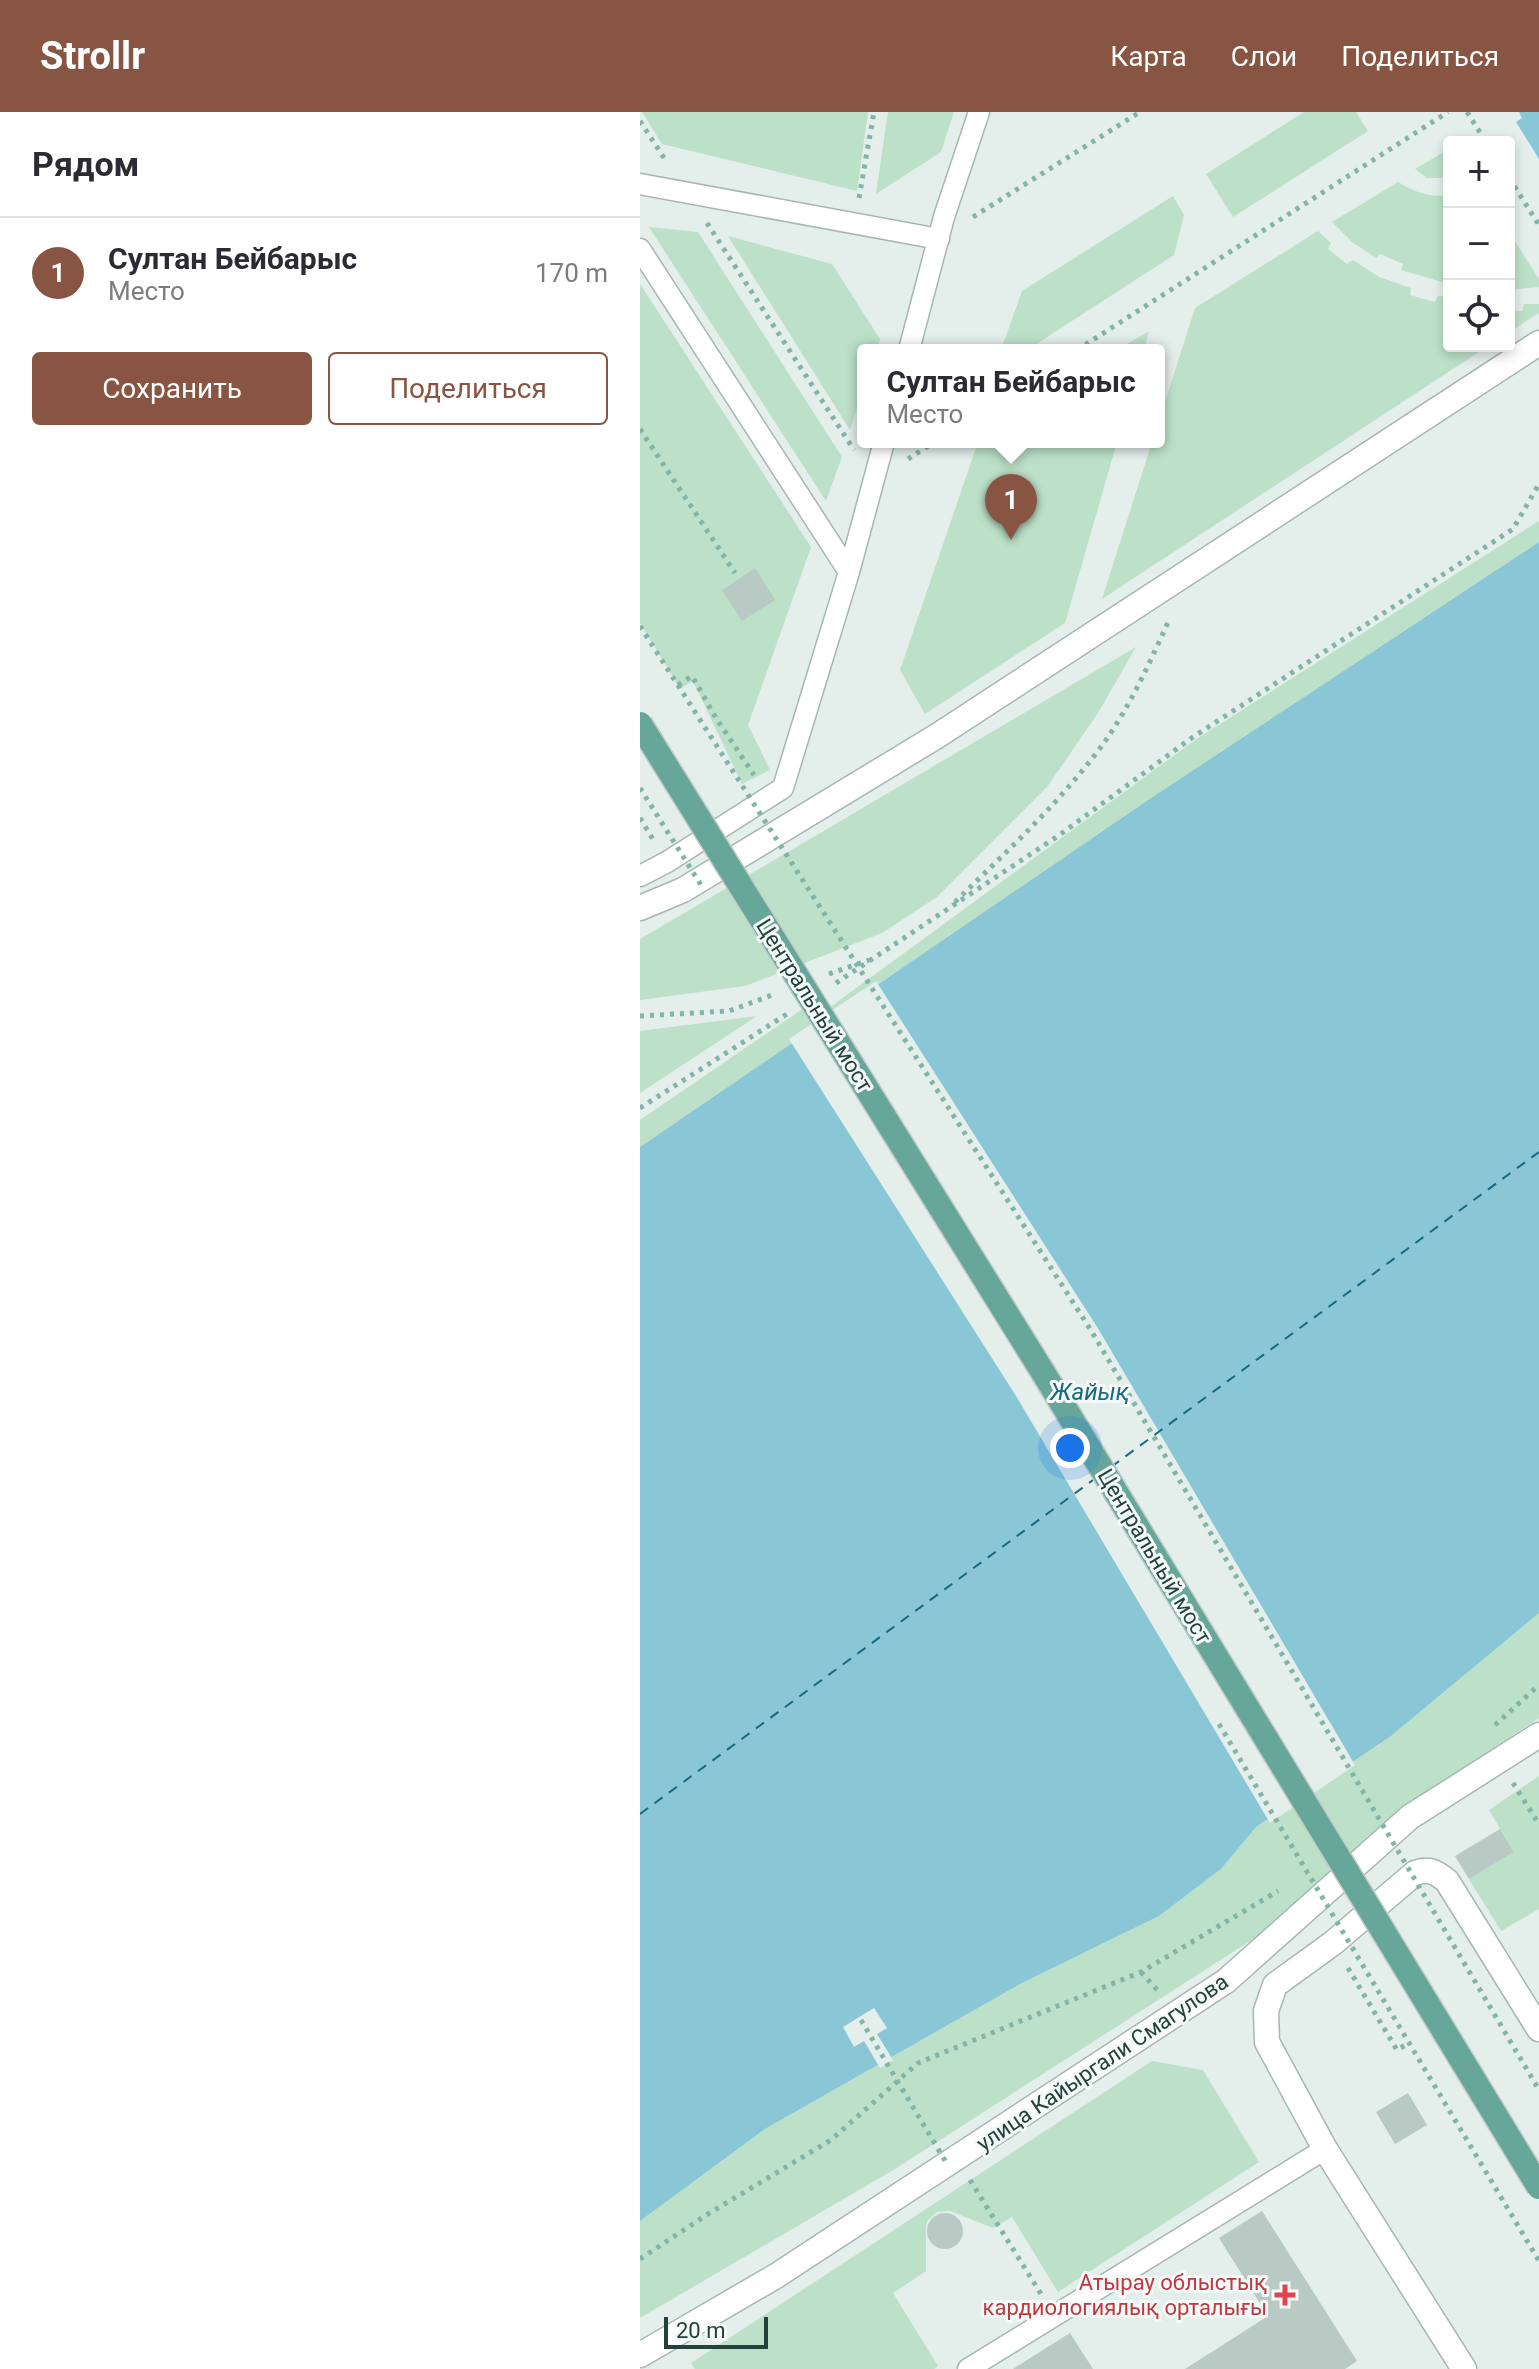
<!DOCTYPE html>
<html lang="ru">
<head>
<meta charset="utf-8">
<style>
	:root { --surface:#fff; --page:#f2f2f3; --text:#2b2b33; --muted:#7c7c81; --line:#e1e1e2; --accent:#885543 }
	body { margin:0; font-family:Roboto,sans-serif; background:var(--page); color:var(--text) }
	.controls { position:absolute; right:24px; top:24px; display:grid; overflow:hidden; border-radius:8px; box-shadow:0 4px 12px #0003 }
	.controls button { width:72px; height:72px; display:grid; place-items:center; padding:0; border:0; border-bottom:2px solid var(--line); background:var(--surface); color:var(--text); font:40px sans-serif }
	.scale { position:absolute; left:24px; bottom:20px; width:104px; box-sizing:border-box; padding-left:8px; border:4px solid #22423b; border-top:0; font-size:22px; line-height:28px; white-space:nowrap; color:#22423b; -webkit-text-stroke:6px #f5faf8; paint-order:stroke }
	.you { position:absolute; left:430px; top:1336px; width:28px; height:28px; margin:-20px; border:6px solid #fff; border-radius:50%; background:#1a73e8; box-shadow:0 0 0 12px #1a73e833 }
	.badge { display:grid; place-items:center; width:52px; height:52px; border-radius:50%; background:var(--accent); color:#fff; font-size:26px; font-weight:700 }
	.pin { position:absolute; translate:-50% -66px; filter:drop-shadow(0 2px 4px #0008) }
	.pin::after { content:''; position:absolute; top:42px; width:28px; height:24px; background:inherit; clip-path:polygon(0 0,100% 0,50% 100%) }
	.popup { position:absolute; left:217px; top:232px; width:308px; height:104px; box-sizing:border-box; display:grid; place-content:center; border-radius:8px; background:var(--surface); filter:drop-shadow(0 2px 6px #0005); font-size:26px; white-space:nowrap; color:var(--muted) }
	.popup b { font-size:30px; color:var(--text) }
	.popup::after { content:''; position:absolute; left:50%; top:100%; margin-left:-16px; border:16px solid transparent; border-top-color:var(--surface) }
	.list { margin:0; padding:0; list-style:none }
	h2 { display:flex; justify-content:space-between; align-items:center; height:104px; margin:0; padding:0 32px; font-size:34px }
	h2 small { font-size:26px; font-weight:400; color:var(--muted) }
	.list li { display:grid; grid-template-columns:52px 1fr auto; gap:24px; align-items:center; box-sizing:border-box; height:112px; padding:0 32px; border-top:2px solid var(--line) }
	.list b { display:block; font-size:30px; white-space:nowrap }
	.list p { margin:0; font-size:26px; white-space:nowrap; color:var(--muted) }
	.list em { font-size:26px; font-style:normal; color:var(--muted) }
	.actions { display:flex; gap:16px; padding:24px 32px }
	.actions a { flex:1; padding:18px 0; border:2px solid var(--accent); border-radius:8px; text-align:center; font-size:28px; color:var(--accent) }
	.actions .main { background:var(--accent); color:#fff }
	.icon { flex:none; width:44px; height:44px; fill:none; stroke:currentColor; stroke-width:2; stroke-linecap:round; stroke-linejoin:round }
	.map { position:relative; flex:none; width:899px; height:2257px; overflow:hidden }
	header { display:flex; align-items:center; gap:48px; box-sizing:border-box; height:112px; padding:0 40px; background:var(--accent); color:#fff }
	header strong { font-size:38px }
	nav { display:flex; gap:44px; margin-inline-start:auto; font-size:28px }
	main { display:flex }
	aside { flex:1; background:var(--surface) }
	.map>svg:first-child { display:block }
</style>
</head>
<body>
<header>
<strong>Strollr</strong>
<nav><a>Карта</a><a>Слои</a><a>Поделиться</a></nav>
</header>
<main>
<aside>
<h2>Рядом<small></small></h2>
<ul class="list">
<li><span class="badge">1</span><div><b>Султан Бейбарыс</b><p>Место</p></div><em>170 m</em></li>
</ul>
<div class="actions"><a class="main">Сохранить</a><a>Поделиться</a></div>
</aside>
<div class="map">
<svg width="899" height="2257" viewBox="0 0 899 2257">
	<rect width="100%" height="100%" fill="#e4eeea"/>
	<path fill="#bce1c8" d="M2,0H228L217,79L22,32Z
		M248,0H314L301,40L236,82Z
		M664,0H716L728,19L593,105L566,62Z
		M809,37V66H787L775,57Z
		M758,70C775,80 789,86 809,83V172L761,158L763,152L740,142L736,146L712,130L692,110Z
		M533,84L544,103L534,143L387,238H361L382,179Z
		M9,115L58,120L202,345L186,389Z
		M678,119L691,131L688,137L707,152L713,148L739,165L771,176L770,183L795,190L798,184L809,185V234H848L462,487L512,330H519V309L555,196Z
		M869,120L899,167V175L869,178Z
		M88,124L192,152L240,227L237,238H223V278L210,318Z
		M0,172L171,435L108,613L130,658L102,672L53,569L40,577L0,511Z
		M884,192H899V201L869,220V199H882Z
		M509,219L504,238H477Z
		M338,330H477L425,511L285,602L260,558Z
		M899,409V430L511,686L0,1035V1008L164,896L174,907L558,626Z
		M496,535L458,601L407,675L297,785L242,821L105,874L0,888V827Z
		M117,904L0,981V919Z
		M899,1501V1606L755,1701L621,1822L255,2057L0,2206V2109L125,2017L380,1872L519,1804L581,1757L616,1715L751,1624Z
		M899,1664V1797L861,1819L829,1767L874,1740L849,1698Z
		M512,1949L563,1958L619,2050L418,2180L372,2105L353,2116L310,2099L297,2100L288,2108L286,2114V2159L253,2181L298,2254L294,2257H55L51,2251Z"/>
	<path fill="#89c6d6" d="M879,0H899V47L876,10L882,6Z
		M899,430V1501L751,1624L616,1715L581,1757L519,1804L380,1872L125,2017L0,2109V1035L511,686Z"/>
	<path fill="#e4eeea" d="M236,869L459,1218L715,1653L630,1711L376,1284L149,927Z
		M234,1896L247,1916L237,1922L253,1948L240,1956L224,1929L214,1935L203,1915Z"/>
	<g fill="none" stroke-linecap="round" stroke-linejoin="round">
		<path stroke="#176a82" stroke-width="2" stroke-dasharray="10 8" stroke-linecap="butt" d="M471,1355L899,1040
			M0,1702L453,1368"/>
	</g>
	<path fill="#b9c9c3" d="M115,456L135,488L102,509L82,478Z
		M860,1717L874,1740L829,1767L815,1744Z
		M768,1981L787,2013L755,2032L736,2000Z
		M622,2099L717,2249L705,2257H545L628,2204L579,2126Z
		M287 2119a18 18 0 1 1 36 0a18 18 0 1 1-36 0Z
		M430,2221L453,2257H373Z"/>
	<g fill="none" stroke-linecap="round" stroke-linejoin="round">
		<g stroke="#a6b7b2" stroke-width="23">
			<path id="lane" d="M0,72L299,127
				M0,137L209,460
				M269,238L304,105L339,0
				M0,764L27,750L143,676L209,460L244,330
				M328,2257L685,2037"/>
		</g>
		<g stroke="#a6b7b2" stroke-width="27">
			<path id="street" d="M0,796L43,778L297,624L899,231
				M0,2243L136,2164L586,1869L770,1705L899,1623
				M824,2257L685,2037L627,1930L626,1899L635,1873L693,1831L775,1761C789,1756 796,1760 807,1769L899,1917"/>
		</g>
		<path stroke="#82b4a7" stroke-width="5" stroke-dasharray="4 6" stroke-linecap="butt" d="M827,0L846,30
			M0,9L26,49
			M869,66L899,113
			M219,86L234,0
			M333,105L500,0
			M67,111L214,338
			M437,238L808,0
			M0,317L95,461
			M268,347L294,330
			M38,573L52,564L76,606L114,663
			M0,706L14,729
			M315,790C367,739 423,688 466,628C491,592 511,548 529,508
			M189,862L229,848
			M196,871L418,724L553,625L873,417L899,372
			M0,904L89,899L135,882
			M0,996L147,902
			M855,1613L899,1573
			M873,1671L897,1709L899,1708
			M708,1856L757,1938L769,1931
			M501,1860L518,1879
			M330,2068L401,2182
			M0,2147L68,2102L191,2028L278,1951L501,1860L638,1779"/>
		<use href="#lane" stroke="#fff" stroke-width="20"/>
		<use href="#street" stroke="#fff" stroke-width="24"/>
		<g stroke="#c1cac8" stroke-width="27" stroke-linecap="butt">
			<path id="primary-bridge" d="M0,612L404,1262L899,2075"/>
		</g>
		<path stroke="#82b4a7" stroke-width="5" stroke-dasharray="4 6" stroke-linecap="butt" d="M0,514L452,1220L899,1978
			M0,676L61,773
			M579,1612L899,2149
			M221,1908L307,2052"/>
		<use href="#primary-bridge" stroke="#66a79a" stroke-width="24"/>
	</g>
	<path fill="#e0444e" stroke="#f5faf8" stroke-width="3" d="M641 2171h8v8h8v8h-8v8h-8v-8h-8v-8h8z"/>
	<g text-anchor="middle" stroke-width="6" stroke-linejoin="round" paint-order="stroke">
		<g font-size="22" fill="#22423b" stroke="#f5faf8">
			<text transform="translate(175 893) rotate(58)" y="8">Центральный мост</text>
			<text transform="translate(515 1444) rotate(59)" y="8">Центральный мост</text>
			<text transform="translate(462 1950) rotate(-34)" y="8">улица Кайыргали Смагулова</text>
		</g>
		<g font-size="22" fill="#be3a42" stroke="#f5faf8" text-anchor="end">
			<text x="627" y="2178">Атырау облыстық<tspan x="627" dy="25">кардиологиялық орталығы</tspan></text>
		</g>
		<g font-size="24" font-style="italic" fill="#176a82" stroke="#f5faf8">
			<text x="450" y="1288">Жайық</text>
		</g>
	</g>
</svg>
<div class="controls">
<button>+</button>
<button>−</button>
<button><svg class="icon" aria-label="locate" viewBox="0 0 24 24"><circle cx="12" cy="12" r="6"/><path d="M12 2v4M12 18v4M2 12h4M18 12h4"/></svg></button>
</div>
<div class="scale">20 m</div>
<div class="you"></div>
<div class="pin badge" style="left:371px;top:428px">1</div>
<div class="popup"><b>Султан Бейбарыс</b>Место</div>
</div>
</main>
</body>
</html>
